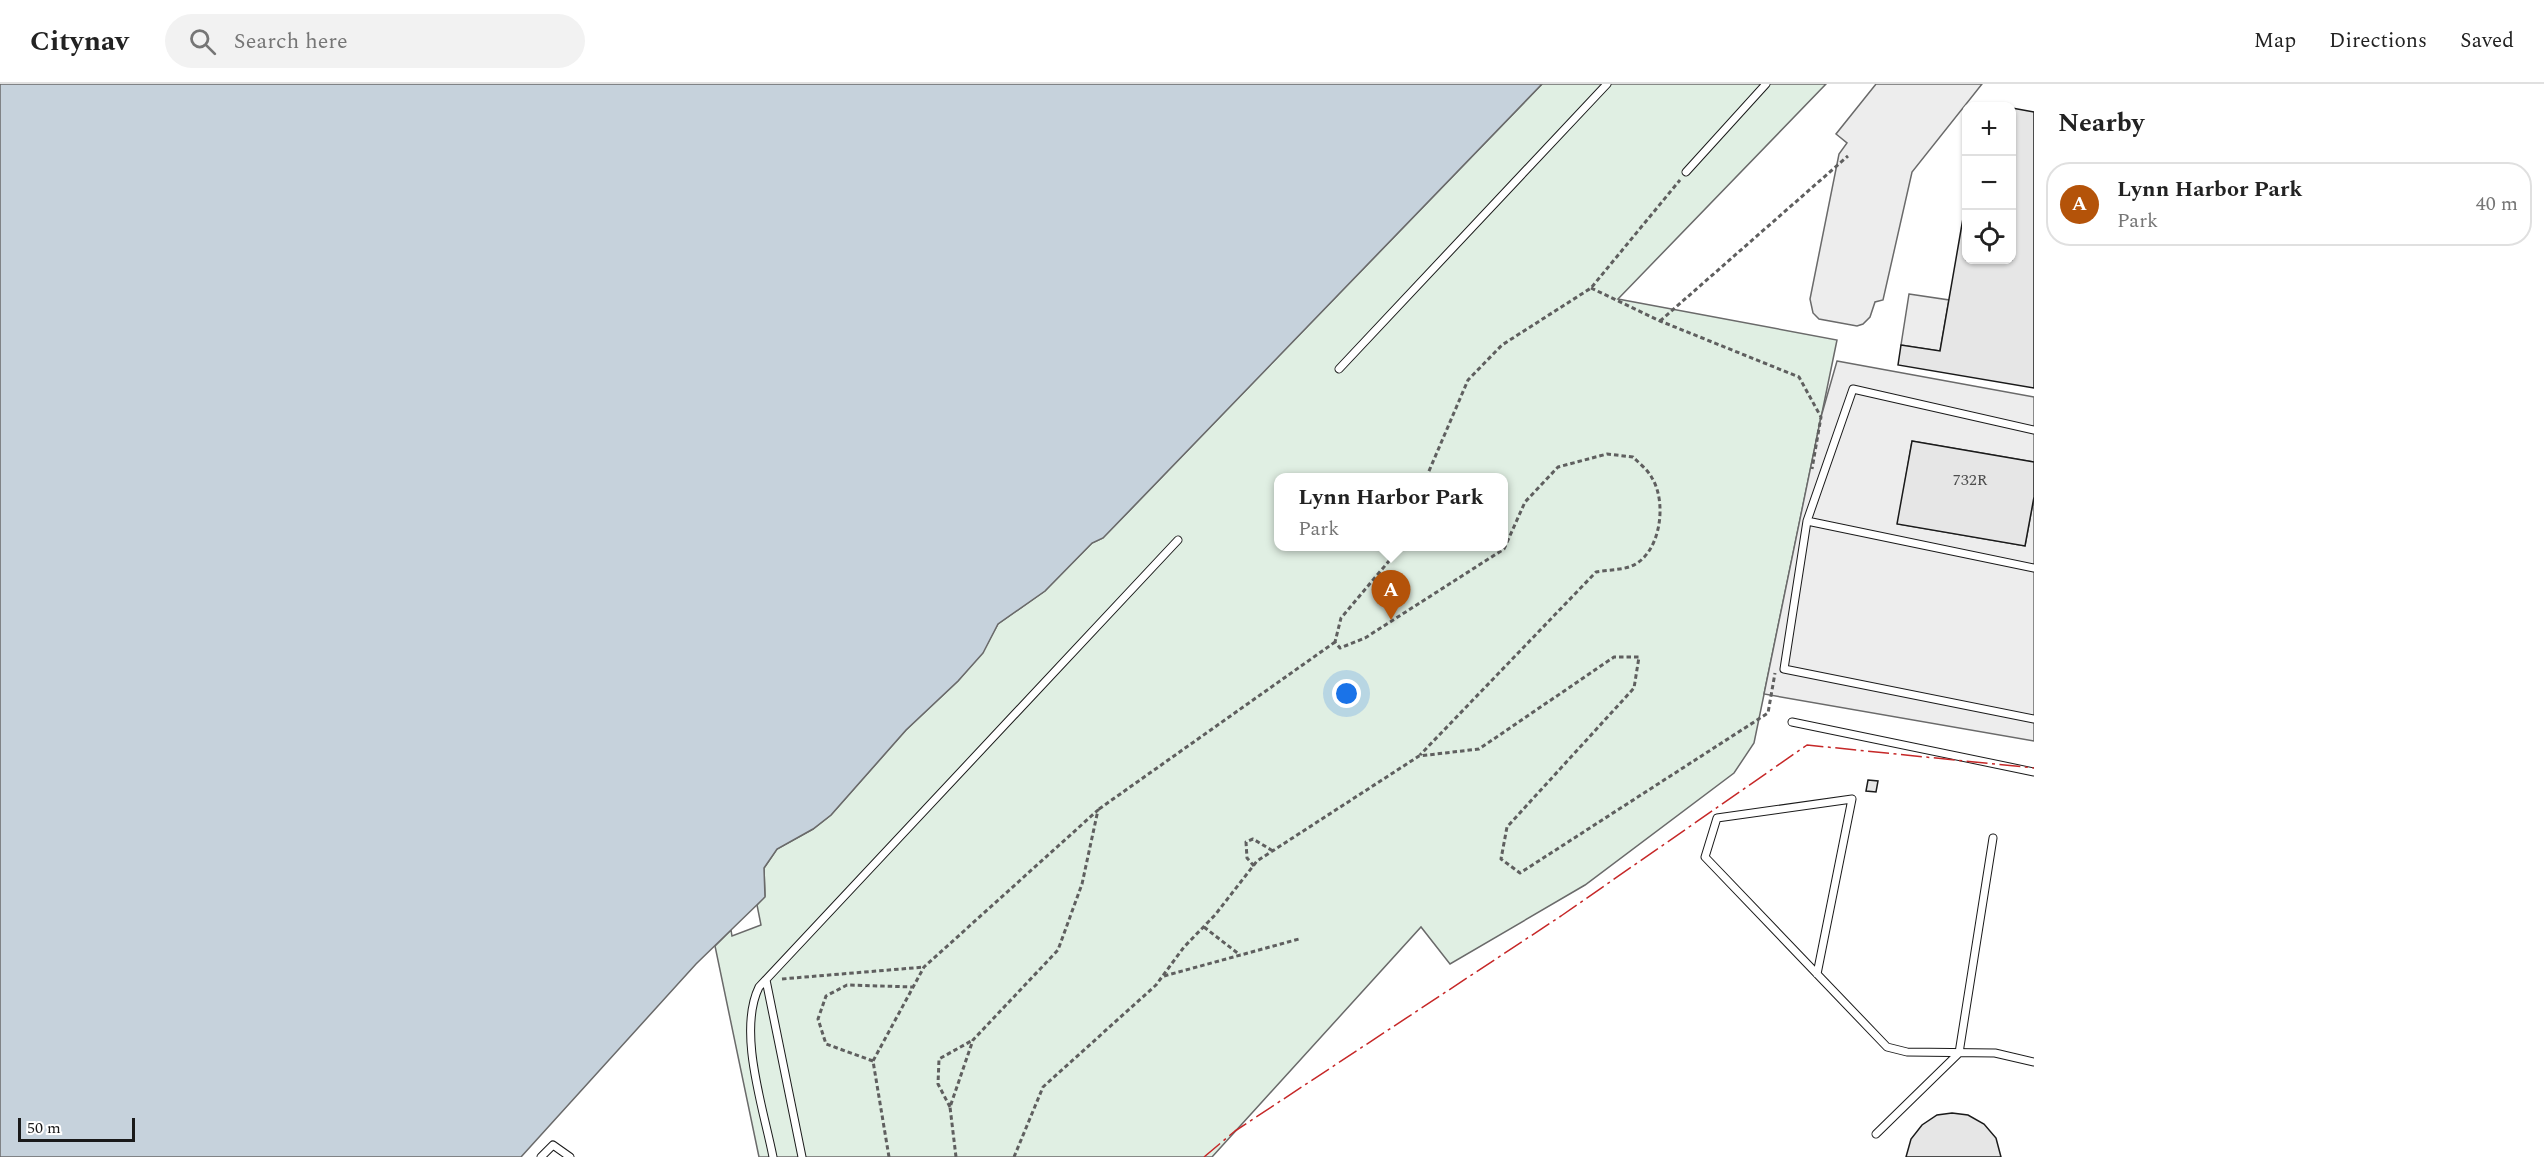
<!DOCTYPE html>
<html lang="en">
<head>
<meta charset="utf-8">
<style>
	:root { --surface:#fff; --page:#f2f2f2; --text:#222; --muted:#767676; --line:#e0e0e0; --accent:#b45309 }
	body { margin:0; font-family:Spectral,serif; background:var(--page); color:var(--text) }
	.controls { position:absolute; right:18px; top:18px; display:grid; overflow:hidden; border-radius:12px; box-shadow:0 2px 4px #0004 }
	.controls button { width:54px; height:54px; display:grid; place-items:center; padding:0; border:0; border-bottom:2px solid var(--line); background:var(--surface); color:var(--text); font:30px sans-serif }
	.scale { position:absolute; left:18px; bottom:15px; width:117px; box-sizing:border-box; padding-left:6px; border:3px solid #1a1a1a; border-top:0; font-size:16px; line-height:21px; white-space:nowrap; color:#1a1a1a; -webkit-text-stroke:4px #fff; paint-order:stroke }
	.you { position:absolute; left:1347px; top:610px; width:21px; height:21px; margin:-15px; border:4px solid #fff; border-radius:50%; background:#1a73e8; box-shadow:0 0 0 9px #1a73e833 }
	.badge { display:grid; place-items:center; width:39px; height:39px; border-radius:50%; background:var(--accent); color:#fff; font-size:20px; font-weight:700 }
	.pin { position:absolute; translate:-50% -50px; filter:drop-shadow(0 2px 3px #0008) }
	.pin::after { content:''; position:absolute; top:32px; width:21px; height:18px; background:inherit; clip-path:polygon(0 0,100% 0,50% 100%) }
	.popup { position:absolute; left:1274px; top:389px; width:234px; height:78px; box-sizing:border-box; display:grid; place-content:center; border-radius:12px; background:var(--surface); filter:drop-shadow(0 2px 4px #0005); font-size:20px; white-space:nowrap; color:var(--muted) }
	.popup b { font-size:22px; color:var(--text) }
	.popup::after { content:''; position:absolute; left:50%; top:100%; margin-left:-12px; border:12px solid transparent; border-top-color:var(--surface) }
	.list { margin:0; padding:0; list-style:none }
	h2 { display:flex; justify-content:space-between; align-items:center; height:78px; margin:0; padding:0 24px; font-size:26px }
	h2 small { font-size:20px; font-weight:400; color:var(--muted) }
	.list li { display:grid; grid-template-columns:39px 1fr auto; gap:18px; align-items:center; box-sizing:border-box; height:84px; margin:0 12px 12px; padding:0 12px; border:2px solid var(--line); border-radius:24px }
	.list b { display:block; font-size:22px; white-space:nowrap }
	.list p { margin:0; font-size:20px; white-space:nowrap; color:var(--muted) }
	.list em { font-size:20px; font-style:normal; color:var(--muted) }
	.icon { flex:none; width:33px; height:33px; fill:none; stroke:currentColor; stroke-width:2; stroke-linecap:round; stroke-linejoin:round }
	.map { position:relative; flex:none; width:2034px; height:1073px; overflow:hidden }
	header { display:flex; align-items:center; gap:36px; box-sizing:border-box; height:84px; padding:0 30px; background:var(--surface); border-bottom:2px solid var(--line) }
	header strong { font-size:28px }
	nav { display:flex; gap:33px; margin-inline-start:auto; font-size:21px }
	.search { width:420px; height:54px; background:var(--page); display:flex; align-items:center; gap:15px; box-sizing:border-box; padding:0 21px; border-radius:33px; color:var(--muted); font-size:22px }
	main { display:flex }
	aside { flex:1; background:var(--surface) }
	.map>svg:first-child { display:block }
</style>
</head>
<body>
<header>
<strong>Citynav</strong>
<div class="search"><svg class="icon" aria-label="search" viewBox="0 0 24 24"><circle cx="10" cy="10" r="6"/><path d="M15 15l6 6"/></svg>Search here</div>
<nav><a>Map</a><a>Directions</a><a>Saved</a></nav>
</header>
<main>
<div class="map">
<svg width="2034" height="1073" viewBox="0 0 2034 1073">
	<rect width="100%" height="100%" fill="#fff"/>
	<path fill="#e0efe3" stroke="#6a6a6a" stroke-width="1.5" fill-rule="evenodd" d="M1542,0H1826L1618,215L1837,256L1754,659L1734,689L1585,801L1450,880L1421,843L1212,1073H759L715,862L731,846L732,852L761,841L757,821L765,812L764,784L777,765L813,745L831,731L906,646L958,597L982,569L998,540L1045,507L1092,459L1103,454ZM1278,394H1504V462H1278Z"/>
	<path fill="#ededed" stroke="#6a6a6a" stroke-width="1.5" d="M1876,0H1982L1912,88L1883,216L1875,218L1870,233L1863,240L1857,242L1819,235L1813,229L1810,215L1839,70L1847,59L1836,50Z
		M1909,210L1949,216L1940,267L1901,261Z
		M1837,277L2034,313V378L1912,357L1898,440L2025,462L2034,413V657L1764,610L1821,333Z"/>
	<path fill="#c6d2dc" stroke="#6a6a6a" stroke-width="1.5" d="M0,0H1542L1103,454L1092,459L1045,507L998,540L983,569L958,597L906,646L831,731L813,745L777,765L764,784L765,813L696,880L521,1073H0Z"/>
	<path fill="#e6e6e6" stroke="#1a1a1a" stroke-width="1.5" d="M2012,24L2034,28V304L1898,281L1901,261L1940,267L1966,117V176H2012Z
		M1912,357L2034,378V413L2025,462L1897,440Z
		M1868,696L1878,697L1876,708L1866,707Z
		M1952,1029L1968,1031L1984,1040L1996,1054L2001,1073H1906L1911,1055L1922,1041L1937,1031Z"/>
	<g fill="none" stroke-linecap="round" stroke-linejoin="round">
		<g stroke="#1a1a1a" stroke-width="9">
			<path id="lane" d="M1686,88L1766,0
				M1339,285L1607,0
				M1807,437L1853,305L2034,346
				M2034,484L1807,437L1784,585L2034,635
				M1792,638L2034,688
				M1817,890L1852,715L1717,734L1705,773L1887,963L1907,968L1995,969L2034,978
				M766,896L802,1073
				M1876,1050L1959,969L1993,754
				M541,1073L553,1061L570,1073
				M773,1073C764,1026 737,948 759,903L1178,456"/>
		</g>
		<path stroke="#5f5f5f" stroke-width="3" stroke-dasharray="4.5 3" stroke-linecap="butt" d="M1591,204L1660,237L1799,293L1821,333L1812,385
			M1660,237L1848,72
			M1426,394L1468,296L1502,261L1591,204L1680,96
			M1395,462L1389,477L1341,534L1335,558L1340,564L1365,554L1504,465L1525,418L1558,383L1607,370L1633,373C1639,379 1648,386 1652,394C1668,420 1660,473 1629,483C1619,486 1607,486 1596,488L1420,671
			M1099,725L1335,558
			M1254,782L1247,774L1246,758L1253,755L1273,767
			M1204,843L1240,871
			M1164,892L1299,855
			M782,895L924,883
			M873,977L826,960L818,935L826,912L847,901L914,903
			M950,1023L938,1000L939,975L973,956
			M889,1073L873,977L924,883L1098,726L1082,800L1058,866L973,956L950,1023L956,1073
			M1014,1073L1043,1003L1156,901L1184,863L1215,831L1257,777L1419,672L1479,665L1614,573H1639L1634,604L1507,743L1501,775L1520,789L1768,629L1775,589"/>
		<use href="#lane" stroke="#fff" stroke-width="7"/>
		<path stroke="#c62828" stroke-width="1.5" stroke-dasharray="21 4.5 3 4.5" stroke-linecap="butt" d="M1204,1073L1235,1047L1561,832L1807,661L2034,684"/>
	</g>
	<g text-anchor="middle" stroke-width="4.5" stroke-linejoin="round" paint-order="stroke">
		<g font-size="16" fill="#4d4d4d">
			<text x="1970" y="401">732R</text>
		</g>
	</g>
</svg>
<div class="controls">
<button>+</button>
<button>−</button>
<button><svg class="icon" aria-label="locate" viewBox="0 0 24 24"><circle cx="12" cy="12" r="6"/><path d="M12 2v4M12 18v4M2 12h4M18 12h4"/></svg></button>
</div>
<div class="scale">50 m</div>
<div class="you"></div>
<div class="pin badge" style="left:1391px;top:536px">A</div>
<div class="popup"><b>Lynn Harbor Park</b>Park</div>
</div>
<aside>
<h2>Nearby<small></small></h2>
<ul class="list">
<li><span class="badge">A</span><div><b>Lynn Harbor Park</b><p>Park</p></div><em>40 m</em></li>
</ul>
</aside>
</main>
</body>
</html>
